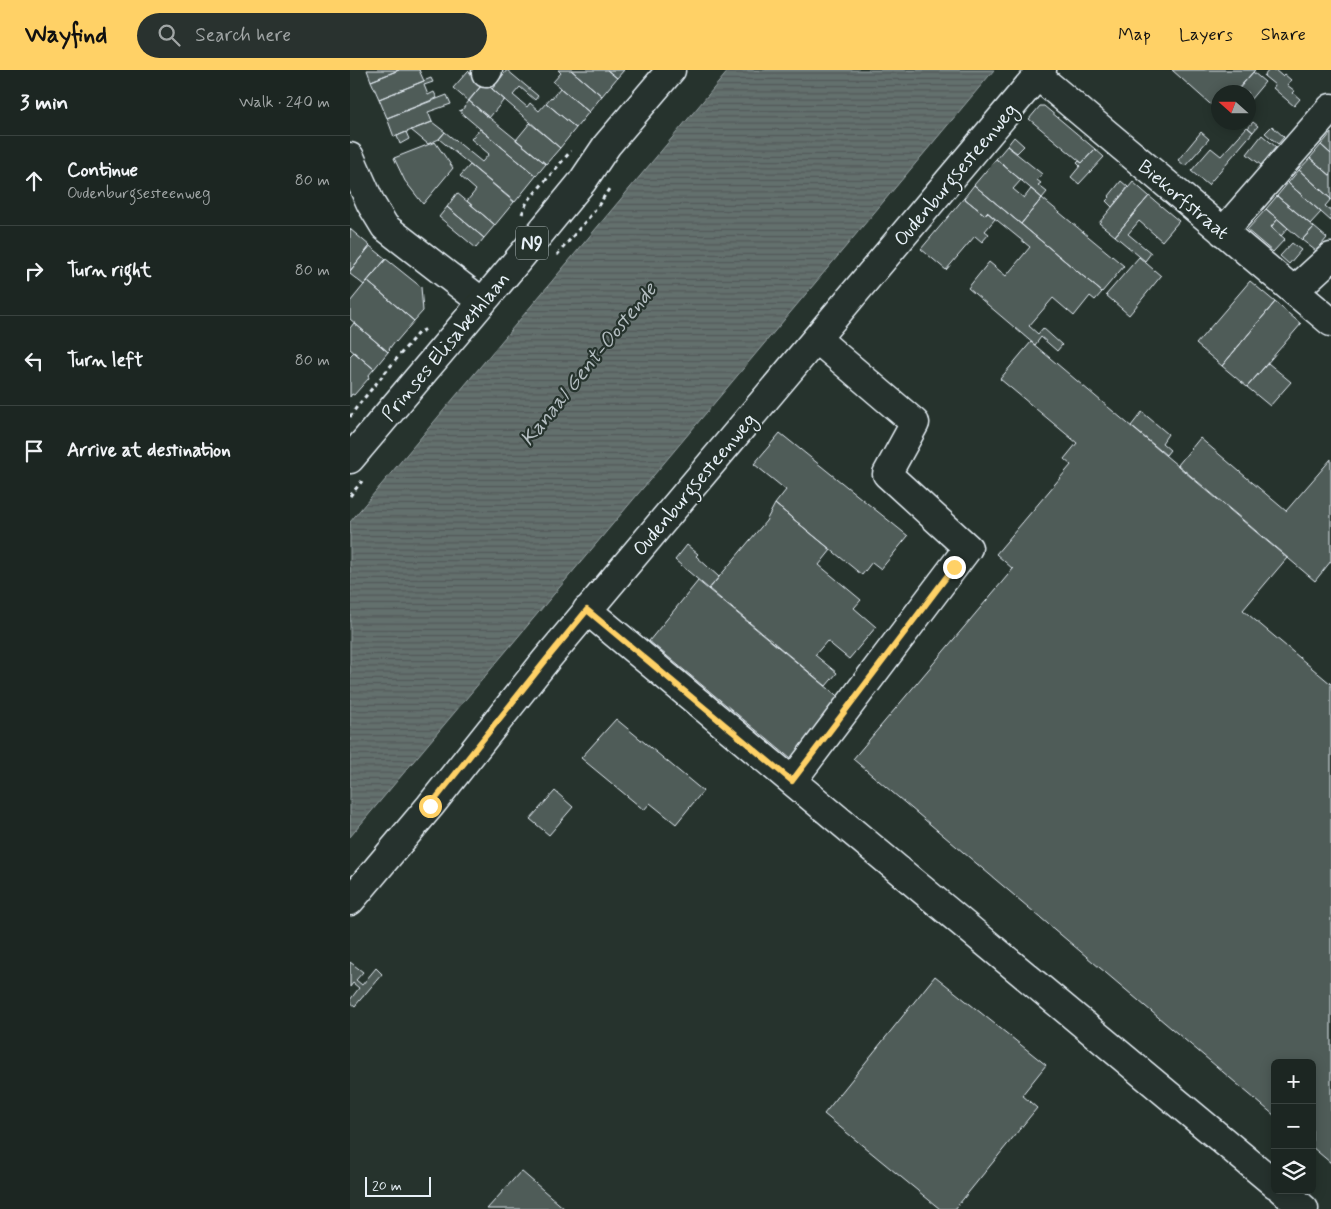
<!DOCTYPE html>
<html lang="en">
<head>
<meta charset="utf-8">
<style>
	:root { --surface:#1c2622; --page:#29322f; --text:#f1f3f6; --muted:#a0a5a5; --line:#3a4340; --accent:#ffd166 }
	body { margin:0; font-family:Mynerve,sans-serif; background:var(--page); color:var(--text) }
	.controls { position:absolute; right:15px; bottom:15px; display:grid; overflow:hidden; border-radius:8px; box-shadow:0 2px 12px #0003 }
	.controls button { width:45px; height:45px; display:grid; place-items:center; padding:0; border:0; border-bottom:1px solid var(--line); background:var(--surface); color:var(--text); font:25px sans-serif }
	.compass { position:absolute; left:861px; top:15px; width:45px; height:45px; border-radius:50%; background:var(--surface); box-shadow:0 2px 12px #0003; rotate:291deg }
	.scale { position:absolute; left:15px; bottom:12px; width:66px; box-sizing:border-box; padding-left:5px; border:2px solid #e8f1f8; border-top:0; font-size:14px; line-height:18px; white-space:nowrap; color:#e8f1f8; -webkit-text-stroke:4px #26332d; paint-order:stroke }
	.stop { position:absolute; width:15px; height:15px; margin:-11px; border:4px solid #ffd166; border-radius:50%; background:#fff }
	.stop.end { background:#ffd166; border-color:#fff; box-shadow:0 1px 5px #0008 }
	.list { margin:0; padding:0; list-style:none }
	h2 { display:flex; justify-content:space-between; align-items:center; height:65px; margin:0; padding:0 20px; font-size:21px }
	h2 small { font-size:16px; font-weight:400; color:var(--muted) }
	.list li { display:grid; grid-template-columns:32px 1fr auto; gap:15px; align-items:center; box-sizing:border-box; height:90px; padding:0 20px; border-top:1px solid var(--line) }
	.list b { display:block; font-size:19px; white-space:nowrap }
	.list p { margin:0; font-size:16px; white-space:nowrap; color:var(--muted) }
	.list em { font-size:16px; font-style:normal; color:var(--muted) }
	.icon { flex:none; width:28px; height:28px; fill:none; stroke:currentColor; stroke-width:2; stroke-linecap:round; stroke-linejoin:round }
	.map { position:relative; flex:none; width:981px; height:1139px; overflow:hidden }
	header { display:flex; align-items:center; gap:30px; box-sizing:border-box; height:70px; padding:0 25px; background:var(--accent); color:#111 }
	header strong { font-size:24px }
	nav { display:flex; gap:28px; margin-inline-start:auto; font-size:18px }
	.search { width:350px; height:45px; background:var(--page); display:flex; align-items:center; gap:12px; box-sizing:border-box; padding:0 18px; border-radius:28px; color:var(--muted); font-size:19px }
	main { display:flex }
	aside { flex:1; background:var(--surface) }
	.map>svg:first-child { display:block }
</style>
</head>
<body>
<header>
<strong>Wayfind</strong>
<div class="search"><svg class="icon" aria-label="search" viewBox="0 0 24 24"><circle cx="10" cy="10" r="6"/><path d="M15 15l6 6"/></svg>Search here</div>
<nav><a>Map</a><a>Layers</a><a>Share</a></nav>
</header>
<main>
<aside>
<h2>3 min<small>Walk · 240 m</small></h2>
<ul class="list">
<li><svg class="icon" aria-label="ahead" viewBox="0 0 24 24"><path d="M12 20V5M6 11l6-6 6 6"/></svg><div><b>Continue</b><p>Oudenburgsesteenweg</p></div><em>80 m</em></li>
<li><svg class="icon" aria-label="right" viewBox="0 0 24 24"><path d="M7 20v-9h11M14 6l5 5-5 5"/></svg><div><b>Turn right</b></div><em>80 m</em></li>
<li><svg class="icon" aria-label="left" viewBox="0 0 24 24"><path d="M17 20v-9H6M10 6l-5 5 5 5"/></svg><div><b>Turn left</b></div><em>80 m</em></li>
<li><svg class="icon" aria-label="arrive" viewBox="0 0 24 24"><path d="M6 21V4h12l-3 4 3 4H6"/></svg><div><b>Arrive at destination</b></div></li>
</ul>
</aside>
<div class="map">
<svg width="981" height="1139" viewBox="0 0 981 1139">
	<defs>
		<pattern id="water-rules" width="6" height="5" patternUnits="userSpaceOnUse" patternTransform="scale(1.25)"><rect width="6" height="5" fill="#636f6d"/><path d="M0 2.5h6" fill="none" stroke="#535a5a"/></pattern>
	</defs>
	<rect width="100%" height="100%" fill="#26332d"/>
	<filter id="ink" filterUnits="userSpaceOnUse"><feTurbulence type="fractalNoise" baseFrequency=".02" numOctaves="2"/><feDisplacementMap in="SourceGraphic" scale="10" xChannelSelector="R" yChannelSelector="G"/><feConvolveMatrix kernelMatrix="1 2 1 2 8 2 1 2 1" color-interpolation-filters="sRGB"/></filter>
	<g filter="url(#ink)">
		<path fill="url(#water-rules)" stroke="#98a3a5" d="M379,0H644L0,767V452Z"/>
		<path fill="#505c59" stroke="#e8f1f8" d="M17,0H49L21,11Z
			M49,0H70H69L74,11L29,29L21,11Z
			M157,0L188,26L185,30L170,17L163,25L177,37L180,33L189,41L196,33L226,58L210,78L142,19Z
			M208,0H221L252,26L239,42L203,12L211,3Z
			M221,0H257L267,8L252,26Z
			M257,0H274L267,8Z
			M822,0H905L885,22H868V41Z
			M919,0H925L932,6L934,4L941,10L937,15L945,21L943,23L950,29L944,36L923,18L925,15L914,6Z
			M118,1L133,14L118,31L103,18Z
			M903,2L915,12L900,30L898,22H891L888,20Z
			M81,8L83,12L74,15L78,25L84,22L87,28L37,48L29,29Z
			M134,12L155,30L153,31L139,48L119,31Z
			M210,18L239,42L226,58L196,33L201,27L202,28Z
			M97,25L101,34L78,42L82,52L44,67L37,48Z
			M119,31L196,94L186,106L109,41L112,40Z
			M690,36H694L745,79L732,93L679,49Z
			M82,52L95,62L89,69L78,74L61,60Z
			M903,52L908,56L903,62L898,58Z
			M180,53L210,78L196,94L166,70Z
			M922,56L934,67L928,74L915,63Z
			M897,57L903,62L858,115L841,101L861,78L871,86Z
			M130,59L186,106L165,132L89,69L95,62L132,92L139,84L121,69Z
			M56,62L59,69L50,74L47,66Z
			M851,62L859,69L835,96L828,90Z
			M981,63V84L971,75Z
			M912,65L926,77L911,95L897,84Z
			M664,67L674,76L667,83L657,76Z
			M85,72L103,98L73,134L55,111L44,88Z
			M971,75L981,84V106L960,88Z
			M657,76L692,104L687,110L691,113L688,115L697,122L692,128L646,89Z
			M745,79L754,87L729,114L721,107L730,96L727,93L729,91L732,93Z
			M960,88L981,106V129L949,100Z
			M646,89L671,110L663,119L674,128L681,119L692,128L671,154L624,115Z
			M120,95L164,132L145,155L117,131L126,120L110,106Z
			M949,100L981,129L975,136L981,141V151L938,113Z
			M771,111L778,117L762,137L756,131L760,127L759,126Z
			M783,112L799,126L765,166L749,153Z
			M938,113L971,142L960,154L927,126Z
			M624,115L752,222L745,230L740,226L724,246L703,228L679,256L688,264L693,258L712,275L707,281L691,267L685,275L618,218L639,192L656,206L680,177L637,142L635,145L614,128Z
			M107,123L145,155L134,168L97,137Z
			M799,126L829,151L812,171L789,151L778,164L801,183L795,191L765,166Z
			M927,126L964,157L952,170L916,139Z
			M614,128L635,145L637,142L645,149L635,161L639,164L632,172L625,166L596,200L571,179Z
			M692,128L774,196L752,222L671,154Z
			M97,137L134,168L126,178L89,147Z
			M916,139L928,149L921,157L935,169L923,182L897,160Z
			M928,149L938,158L931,166L921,157Z
			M964,157L977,168L966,181L952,170Z
			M0,159L20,176L0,201Z
			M942,173L951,180L939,194L930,186Z
			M20,176L36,189L14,215L0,204V201Z
			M789,187L811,206L779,245L756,225Z
			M36,189L71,217L73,241L64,251L17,211Z
			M17,211L64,251L46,272L45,271L39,279L40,280L38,282L0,249V232Z
			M900,211L925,232L872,296L846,274Z
			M925,232L951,254L897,317L872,296Z
			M4,253L38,282L24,299L0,279V258Z
			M681,272L937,488L893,540L981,614V1093L962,1077V993H925V1046L503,689L663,499L646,484L721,395L714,389L727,373L650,309Z
			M4,282L24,299L18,306L19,308L4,325L2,324L0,327V286Z
			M918,293L941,312L920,336L897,317Z
			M792,342L818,364L812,373L820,380L816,385L781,356Z
			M430,363L558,466L531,499L522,492L512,505L425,434L436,420L404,394Z
			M850,368L936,441L981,389V491L965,511L828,395Z
			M425,434L481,480L469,495L511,530L504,538L526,557L499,589L477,571L465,585L487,603L476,616L359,519L416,451Z
			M337,475L348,484L346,486L369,507L359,519L325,490Z
			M347,510L491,629L441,689L299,571L348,511Z
			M266,649L353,721L326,754L300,733L294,740L231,688Z
			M205,721L223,737L199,765L180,749Z
			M0,892L13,902L6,910L12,915L26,898L32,904L5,936L0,932V930L9,918L3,913L0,917Z
			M585,906L696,995L672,1025L687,1038L605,1139H590L474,1044Z
			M171,1101L215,1139H137Z"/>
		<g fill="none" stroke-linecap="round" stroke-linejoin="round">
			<g stroke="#e8f1f8" stroke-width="31">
				<path id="minor" d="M136,3L138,0
					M688,6L981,252
					M0,87L21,134L35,157L132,232
					M873,162L981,38
					M944,221L981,187
					M237,540L925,1114
					M442,711L618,478L537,404L565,353L475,276L466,269
					M0,831L80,736L196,590L692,0
					M932,1120L954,1139"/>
			</g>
			<g stroke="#e8f1f8" stroke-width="31">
				<path id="major" d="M0,389L173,184L232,112L257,75L321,0"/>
			</g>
			<path stroke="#e8f1f8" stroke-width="3" stroke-dasharray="4 4" stroke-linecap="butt" d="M172,144L177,132L221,81
				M207,185L246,139L259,119
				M0,347L6,338L67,264L76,259
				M0,426L12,411"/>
			<use href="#minor" stroke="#26332d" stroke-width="28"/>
			<use href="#major" stroke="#26332d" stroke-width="28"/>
		</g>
	</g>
	<g fill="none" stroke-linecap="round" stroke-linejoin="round" filter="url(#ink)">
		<path stroke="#ffd166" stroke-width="6" d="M80,736L196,590L237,540L442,711L604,497"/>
	</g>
	<g text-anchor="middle" stroke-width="4.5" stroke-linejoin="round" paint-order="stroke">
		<rect fill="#26332d" stroke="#aeb8bb" stroke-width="1" x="166" y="156.5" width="32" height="33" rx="4"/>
		<g font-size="19" font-weight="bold" fill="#e8f1f8">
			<text x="182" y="180">N9</text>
		</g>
		<g font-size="20" fill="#e8f1f8" stroke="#26332d">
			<text transform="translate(605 104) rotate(-50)" y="7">Oudenburgsesteenweg</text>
			<text transform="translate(834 129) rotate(40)" y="7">Biekorfstraat</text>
			<text transform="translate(95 276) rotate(-50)" y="7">Prinses Elisabethlaan</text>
			<text transform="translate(344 414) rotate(-50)" y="7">Oudenburgsesteenweg</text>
		</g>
		<g font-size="21" font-style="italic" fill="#b3bdc0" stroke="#26332d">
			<text transform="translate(238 294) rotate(-51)" y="7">Kanaal Gent-Oostende</text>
		</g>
	</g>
</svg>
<div class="controls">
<button>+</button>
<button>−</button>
<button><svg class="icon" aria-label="layers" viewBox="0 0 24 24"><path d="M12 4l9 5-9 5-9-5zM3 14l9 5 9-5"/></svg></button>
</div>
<svg class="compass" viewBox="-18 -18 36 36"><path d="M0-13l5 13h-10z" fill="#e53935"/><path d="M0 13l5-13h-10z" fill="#a0a5a5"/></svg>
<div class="scale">20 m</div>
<div class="stop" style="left:80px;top:736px"></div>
<div class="stop end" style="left:604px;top:497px"></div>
</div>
</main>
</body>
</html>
